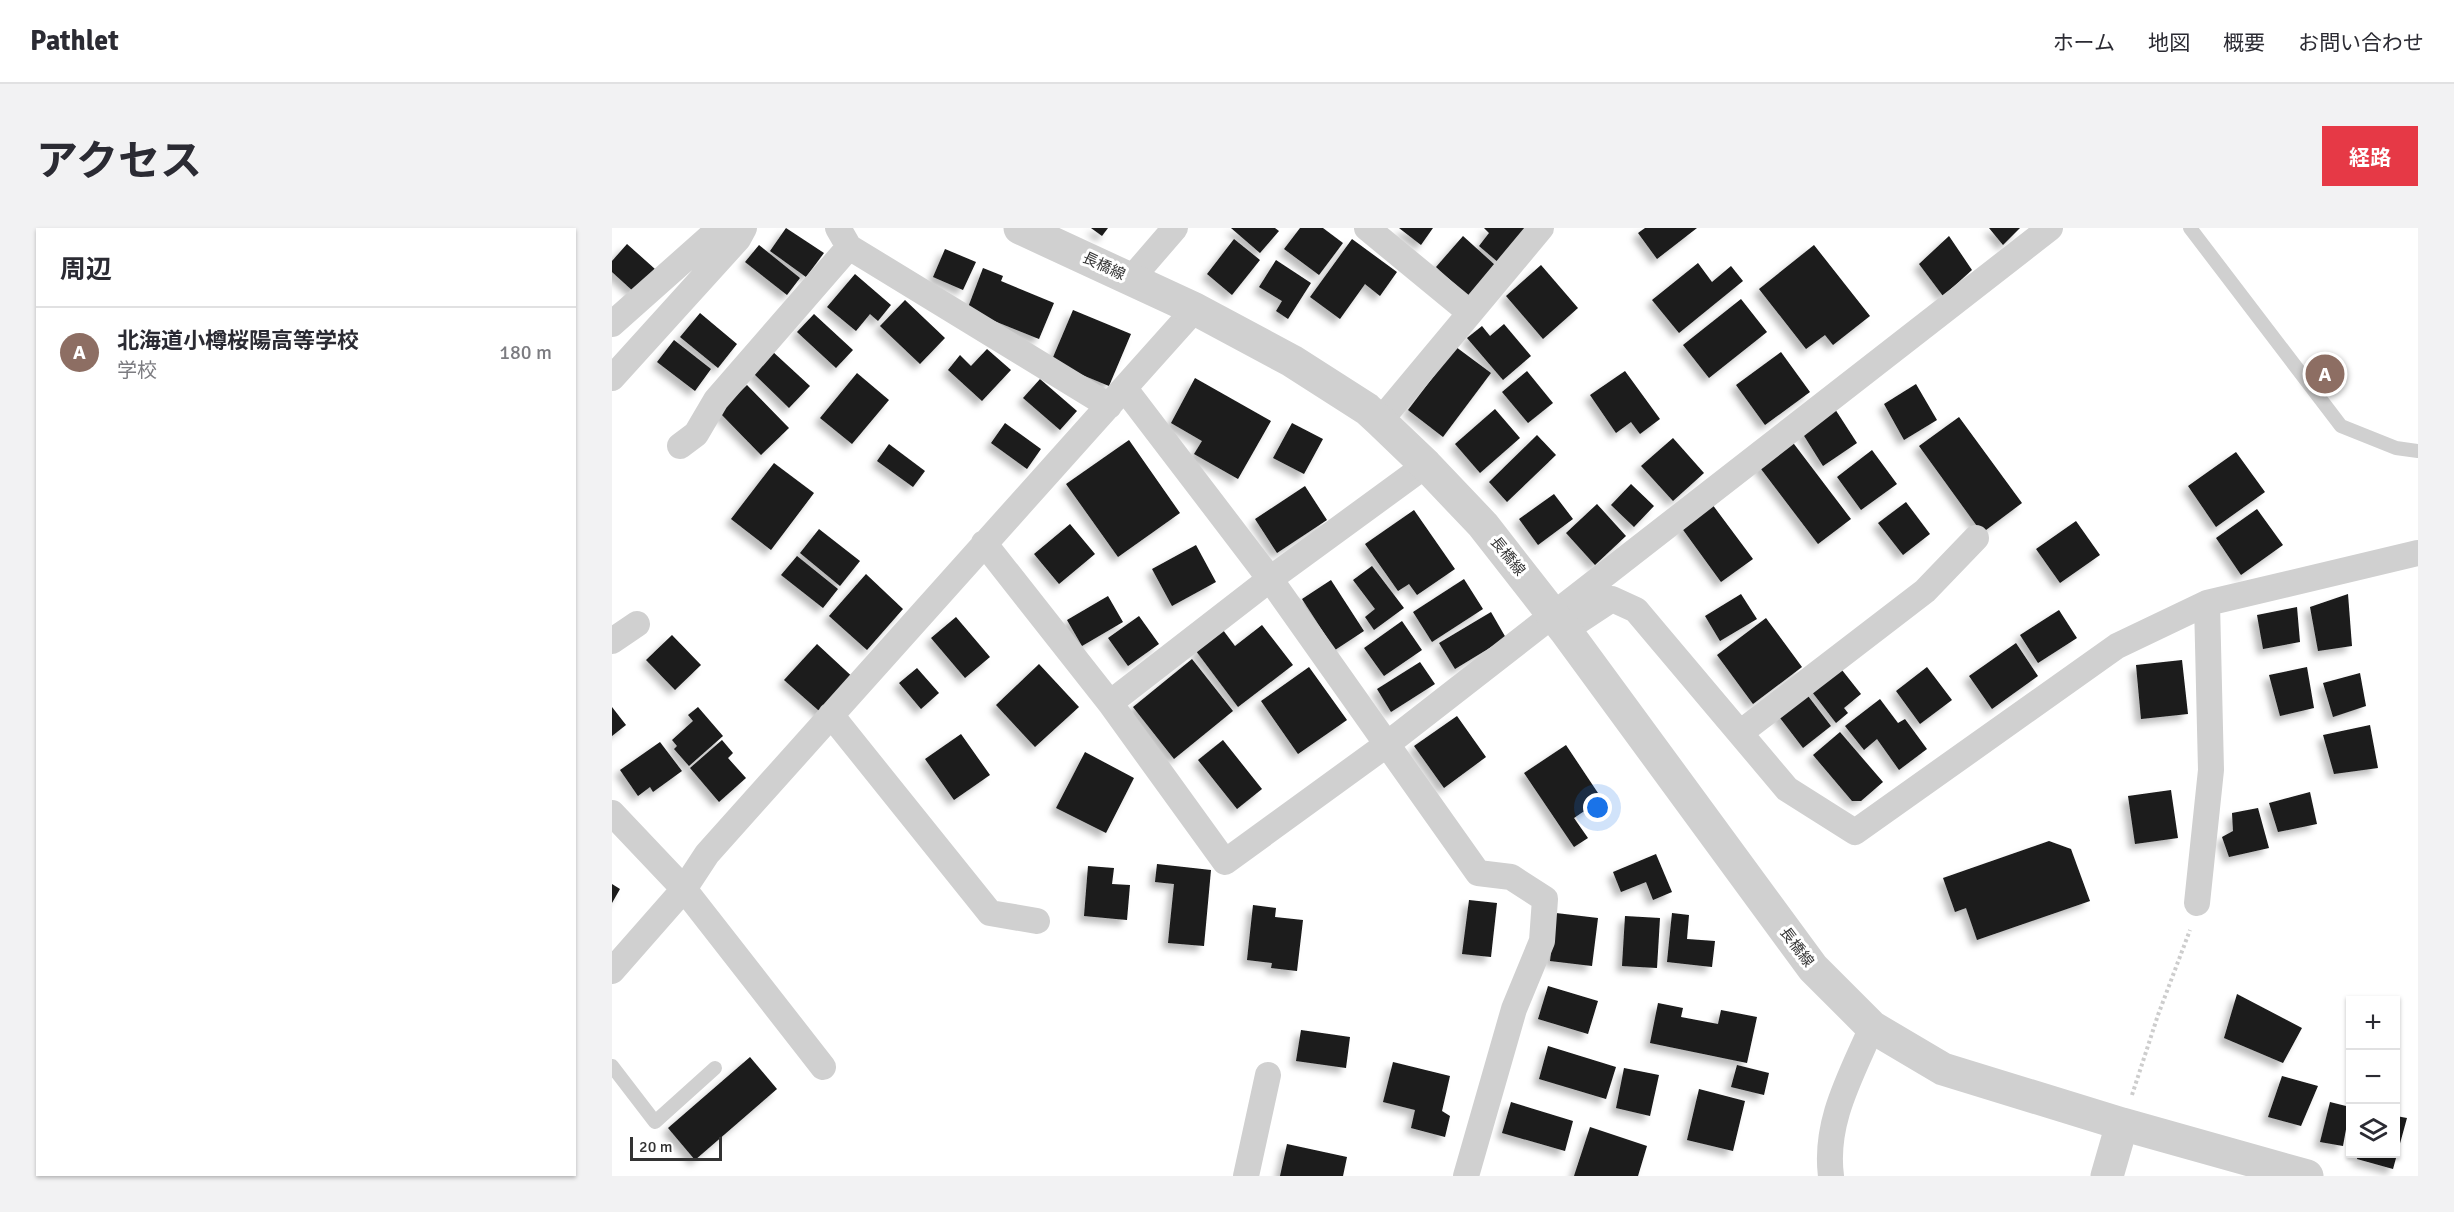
<!DOCTYPE html>
<html lang="ja">
<head>
<meta charset="utf-8">
<style>
	:root { --surface:#fff; --page:#f2f2f3; --text:#2b2b33; --muted:#7c7c81; --line:#e1e1e2; --accent:#e63946 }
	body { margin:0; font-family:Signika,"Noto Sans JP",sans-serif; background:var(--page); color:var(--text) }
	.controls { position:absolute; right:18px; bottom:18px; display:grid; overflow:hidden; border-radius:0px; box-shadow:0 2px 4px #0004 }
	.controls button { width:54px; height:54px; display:grid; place-items:center; padding:0; border:0; border-bottom:2px solid var(--line); background:var(--surface); color:var(--text); font:30px sans-serif }
	.scale { position:absolute; left:18px; bottom:15px; width:92px; box-sizing:border-box; padding-left:6px; border:3px solid #333; border-top:0; font-size:16px; line-height:21px; white-space:nowrap; color:#333; -webkit-text-stroke:4px #fff; paint-order:stroke }
	.you { position:absolute; left:986px; top:580px; width:21px; height:21px; margin:-15px; border:4px solid #fff; border-radius:50%; background:#1a73e8; box-shadow:0 0 0 9px #1a73e833 }
	.badge { display:grid; place-items:center; width:39px; height:39px; border-radius:50%; background:var(--accent); color:#fff; font-size:20px; font-weight:700 }
	.pin { position:absolute; translate:-50% -50%; border:3px solid #fff; box-shadow:0 2px 6px #0006 }
	.list { margin:0; padding:0; list-style:none }
	h2 { display:flex; justify-content:space-between; align-items:center; height:78px; margin:0; padding:0 24px; font-size:26px }
	h2 small { font-size:20px; font-weight:400; color:var(--muted) }
	.list li { display:grid; grid-template-columns:39px 1fr auto; gap:18px; align-items:center; box-sizing:border-box; height:90px; padding:0 24px; border-top:2px solid var(--line) }
	.list b { display:block; font-size:22px; white-space:nowrap }
	.list p { margin:0; font-size:20px; white-space:nowrap; color:var(--muted) }
	.list em { font-size:20px; font-style:normal; color:var(--muted) }
	.icon { flex:none; width:33px; height:33px; fill:none; stroke:currentColor; stroke-width:2; stroke-linecap:round; stroke-linejoin:round }
	.map { position:relative; flex:none; width:1806px; height:948px; overflow:hidden; border-radius:0px }
	header { display:flex; align-items:center; gap:36px; box-sizing:border-box; height:84px; padding:0 30px; background:var(--surface); border-bottom:2px solid var(--line) }
	header strong { font-size:28px }
	nav { display:flex; gap:33px; margin-inline-start:auto; font-size:21px }
	.intro { display:flex; align-items:center; justify-content:space-between; box-sizing:border-box; height:144px; padding:0 36px }
	h1 { margin:0; font-size:42px }
	.button { padding:15px 27px; border-radius:0px; background:var(--accent); color:#fff; font-size:21px; font-weight:700 }
	main { display:flex; gap:36px; padding:0 36px }
	aside { flex:1; background:var(--surface); border-radius:0px; box-shadow:0 2px 4px #0004 }
	.map>svg:first-child { display:block }
</style>
</head>
<body>
<header>
<strong>Pathlet</strong>
<nav><a>ホーム</a><a>地図</a><a>概要</a><a>お問い合わせ</a></nav>
</header>
<div class="intro"><h1>アクセス</h1><a class="button">経路</a></div>
<main>
<aside>
<h2>周辺<small></small></h2>
<ul class="list">
<li><span class="badge" style="background:#8d6e63">A</span><div><b>北海道小樽桜陽高等学校</b><p>学校</p></div><em>180 m</em></li>
</ul>
</aside>
<div class="map">
<svg width="1806" height="948" viewBox="0 0 1806 948">
	<defs>
		<filter id="shadow"><feDropShadow dx="-5.5" dy="5.5" stdDeviation="3" flood-color="#0004"/></filter>
	</defs>
	<rect width="100%" height="100%" fill="#fff"/>
	<path fill="#1a1a1a" filter="url(#shadow)" d="M174,0L212,25L194,49L158,23Z
		M479,0H496L490,8Z
		M619,0H663L667,3L648,25Z
		M688,0H711L731,15L707,47L672,21Z
		M787,0H821L809,17Z
		M872,0H917L887,35L867,18L877,5Z
		M1033,0H1085L1045,31L1026,5Z
		M1377,0H1408L1391,17Z
		M851,8L883,37L856,68L824,39Z
		M1337,8L1360,42L1331,68L1307,36Z
		M622,11L648,32L620,67L595,46Z
		M740,11L785,44L768,68L753,56L728,91L698,69Z
		M15,16L43,41L22,64L0,44V33Z
		M147,17L188,50L175,67L133,34Z
		M1202,17L1258,88L1221,117L1213,107L1194,121L1147,61Z
		M333,21L364,34L351,62L321,49Z
		M664,32L699,55L676,91L664,83L670,73L647,59Z
		M1086,35L1100,54L1119,38L1131,53L1067,105L1040,72Z
		M929,37L966,80L931,111L894,68Z
		M371,40L391,48L389,53L442,75L427,111L355,82Z
		M243,46L279,77L266,93L258,86L244,103L215,79Z
		M1129,71L1155,104L1097,150L1071,117Z
		M293,72L333,110L308,136L268,98Z
		M461,82L519,106L497,158L439,134Z
		M88,85L125,116L106,140L68,109Z
		M202,86L241,122L224,140L185,104Z
		M892,96L919,128L891,152L855,110L870,98L878,108Z
		M62,112L99,141L83,163L45,134Z
		M844,119L879,145L831,209L796,182Z
		M375,121L399,142L370,173L336,142L348,127L359,138Z
		M160,123L198,158L177,180L140,144Z
		M1169,124L1198,164L1153,197L1124,157Z
		M915,143L941,175L916,195L890,164Z
		M1013,143L1048,191L1028,206L1019,194L1004,205L978,167Z
		M245,145L277,172L240,216L208,190Z
		M583,150L659,193L626,251L582,226L590,213L559,195Z
		M428,151L465,183L448,202L411,170Z
		M1304,156L1325,192L1292,212L1272,176Z
		M135,157L177,200L149,227L107,184Z
		M883,181L908,210L868,245L843,216Z
		M1223,181L1245,215L1211,238L1189,203Z
		M1347,189L1410,275L1370,305L1307,218Z
		M393,195L429,221L415,241L379,215Z
		M680,195L711,211L692,246L661,230Z
		M925,207L944,227L895,274L877,254Z
		M1061,210L1092,245L1061,273L1029,238Z
		M517,212L568,285L506,329L454,256Z
		M1179,212L1239,291L1206,316L1146,237Z
		M277,216L313,243L301,259L265,233Z
		M1260,222L1285,256L1249,282L1225,249Z
		M1624,224L1653,264L1604,299L1576,258Z
		M162,235L202,265L159,322L119,291Z
		M1019,256L1042,278L1022,299L999,277Z
		M693,258L715,292L665,325L643,291Z
		M942,266L961,291L926,317L907,291Z
		M1294,274L1318,306L1291,327L1266,295Z
		M985,276L1014,308L983,337L954,305Z
		M1100,276L1141,331L1109,354L1069,299Z
		M1645,281L1671,317L1629,347L1604,310Z
		M802,282L843,341L805,367L797,356L786,363L753,316Z
		M1464,293L1488,327L1448,355L1424,321Z
		M458,296L483,326L447,356L422,326Z
		M207,301L248,333L228,358L188,325Z
		M584,317L604,354L560,378L540,341Z
		M185,328L226,361L211,380L169,347Z
		M760,338L792,380L762,402L753,389L763,381L741,352Z
		M254,346L291,381L255,422L217,388Z
		M852,351L871,381L820,414L801,384Z
		M719,352L752,403L723,422L690,371Z
		M1129,366L1145,391L1108,413L1093,388Z
		M1736,366L1740,418L1706,423L1698,379Z
		M496,368L511,394L470,418L455,392Z
		M1685,379L1688,414L1651,421L1645,387Z
		M1447,382L1465,410L1426,435L1408,407Z
		M879,384L894,410L843,441L827,415Z
		M527,388L547,416L516,438L496,410Z
		M344,389L378,429L353,450L319,410Z
		M1154,390L1190,439L1141,476L1105,427Z
		M790,393L810,422L772,448L752,420Z
		M650,397L681,437L626,479L584,423L611,402L623,418Z
		M60,407L89,437L63,462L34,432Z
		M1404,415L1426,448L1380,481L1357,448Z
		M205,416L246,454L214,489L172,452Z
		M580,431L621,483L562,531L521,479Z
		M1570,432L1576,486L1529,491L1524,437Z
		M808,434L823,456L779,484L765,461Z
		M427,436L467,479L423,519L384,477Z
		M1226,437L1249,466L1232,480L1236,485L1224,495L1197,460Z
		M697,439L735,492L686,526L649,473Z
		M1315,439L1340,472L1308,496L1284,463Z
		M1695,439L1702,480L1668,488L1657,447Z
		M305,440L327,465L309,481L287,455Z
		M1748,445L1754,478L1721,489L1711,455Z
		M1193,464L1219,498L1191,520L1165,486Z
		M1268,471L1286,495L1293,491L1315,521L1287,542L1265,511L1252,522L1233,498Z
		M0,479L14,497L0,508Z
		M86,479L111,508L77,538L62,521L65,518L60,512L81,493L76,487Z
		M845,488L874,529L832,560L802,518Z
		M1758,497L1766,540L1722,546L1711,507Z
		M1228,504L1271,554L1249,573H1240L1201,527Z
		M349,506L378,547L342,572L313,531Z
		M110,512L121,525L116,530L134,550L107,574L78,540Z
		M611,512L650,561L625,581L586,532Z
		M48,514L70,543L41,564L38,559L26,568L8,542Z
		M954,517L990,571L962,590L976,610L962,619L912,545Z
		M473,524L522,550L494,605L444,580Z
		M1559,562L1566,610L1523,616L1516,568Z
		M1698,564L1705,596L1666,604L1657,575Z
		M1646,580L1657,620L1617,629L1610,609L1621,603L1620,585Z
		M1437,613L1459,621L1478,673L1365,712L1354,680L1343,684L1331,650Z
		M1044,626L1060,664L1041,672L1034,654L1009,664L1001,644Z
		M545,636L599,642L592,718L556,715L562,656L543,654Z
		M476,638L502,640L500,656L518,657L515,692L472,688Z
		M0,656L8,661L0,675Z
		M857,672L885,675L879,729L850,726Z
		M641,677L664,680L663,689L691,692L685,743L659,740L660,735L635,732Z
		M944,685L986,690L980,738L938,733Z
		M1060,685L1077,687L1075,711L1103,713L1100,739L1055,734Z
		M1013,688L1048,690L1045,740L1010,738Z
		M936,758L986,773L976,806L926,791Z
		M1625,766L1690,800L1671,835L1612,810Z
		M1046,775L1071,780L1069,789L1106,796L1109,782L1145,789L1135,835L1038,815Z
		M689,802L738,809L734,840L684,833Z
		M936,818L1004,839L994,871L927,851Z
		M138,829L165,861L83,932L56,900Z
		M781,834L838,848L830,883L838,888L833,909L799,900L803,882L771,874Z
		M1125,837L1157,845L1152,867L1119,859Z
		M1012,840L1047,847L1038,888L1004,880Z
		M1670,848L1706,858L1689,898L1656,889Z
		M1087,861L1133,873L1121,923L1075,912Z
		M899,874L961,893L953,923L890,905Z
		M1718,874L1738,879L1731,918L1708,914Z
		M1784,888L1795,890L1781,941L1745,931L1746,926H1784Z
		M978,899L1035,918L1026,948H962Z
		M675,916L735,929L731,948H668Z"/>
	<g fill="none" stroke-linecap="round" stroke-linejoin="round">
		<path stroke="#cdcdcd" stroke-width="4" stroke-dasharray="3 3" stroke-linecap="butt" d="M1520,867L1546,787L1578,702"/>
		<path stroke="#d0d0d0" stroke-width="14" d="M1578,0L1729,198L1784,220L1806,223
			M0,838L43,894L103,840"/>
		<path stroke="#d0d0d0" stroke-width="26" d="M755,0L857,84
			M237,19L497,178
			M519,51L563,0
			M0,96L108,0
			M0,150L126,11L132,0
			M513,161L658,351L866,645L899,649L933,671L930,713L902,781L854,948
			M768,193L929,0
			M68,218L84,206L104,172L237,19L226,0
			M372,315L498,475L613,634L774,517L1438,0
			M953,402L1000,371L1024,382L1175,561L1243,604L1505,418L1595,375L1806,325
			M0,413L25,396
			M498,475L658,351L814,237
			M219,487L378,685L425,693
			M1128,505L1313,363L1364,310
			M0,585L72,661L211,839
			M1585,675L1599,542L1595,375
			M0,743L72,661L95,626L583,81
			M634,948L656,847
			M1219,948C1212,894 1239,848 1260,799"/>
		<path stroke="#d0d0d0" stroke-width="33" d="M408,0L583,81L680,133L755,181L768,193L814,237L871,297L953,402L1201,740L1260,799L1331,841L1510,896L1695,948
			M1495,948L1510,896"/>
	</g>
	<g text-anchor="middle" stroke-width="6" stroke-linejoin="round" paint-order="stroke">
		<g font-size="15" fill="#333" stroke="#fff">
			<text transform="translate(492 38) rotate(25)" y="5">長橋線</text>
			<text transform="translate(896 328) rotate(51)" y="5">長橋線</text>
			<text transform="translate(1185 719) rotate(53)" y="5">長橋線</text>
		</g>
	</g>
</svg>
<div class="controls">
<button>+</button>
<button>−</button>
<button><svg class="icon" aria-label="layers" viewBox="0 0 24 24"><path d="M12 4l9 5-9 5-9-5zM3 14l9 5 9-5"/></svg></button>
</div>
<div class="scale">20 m</div>
<div class="you"></div>
<div class="pin badge" style="left:1713px;top:146px;background:#8d6e63">A</div>
</div>
</main>
</body>
</html>
